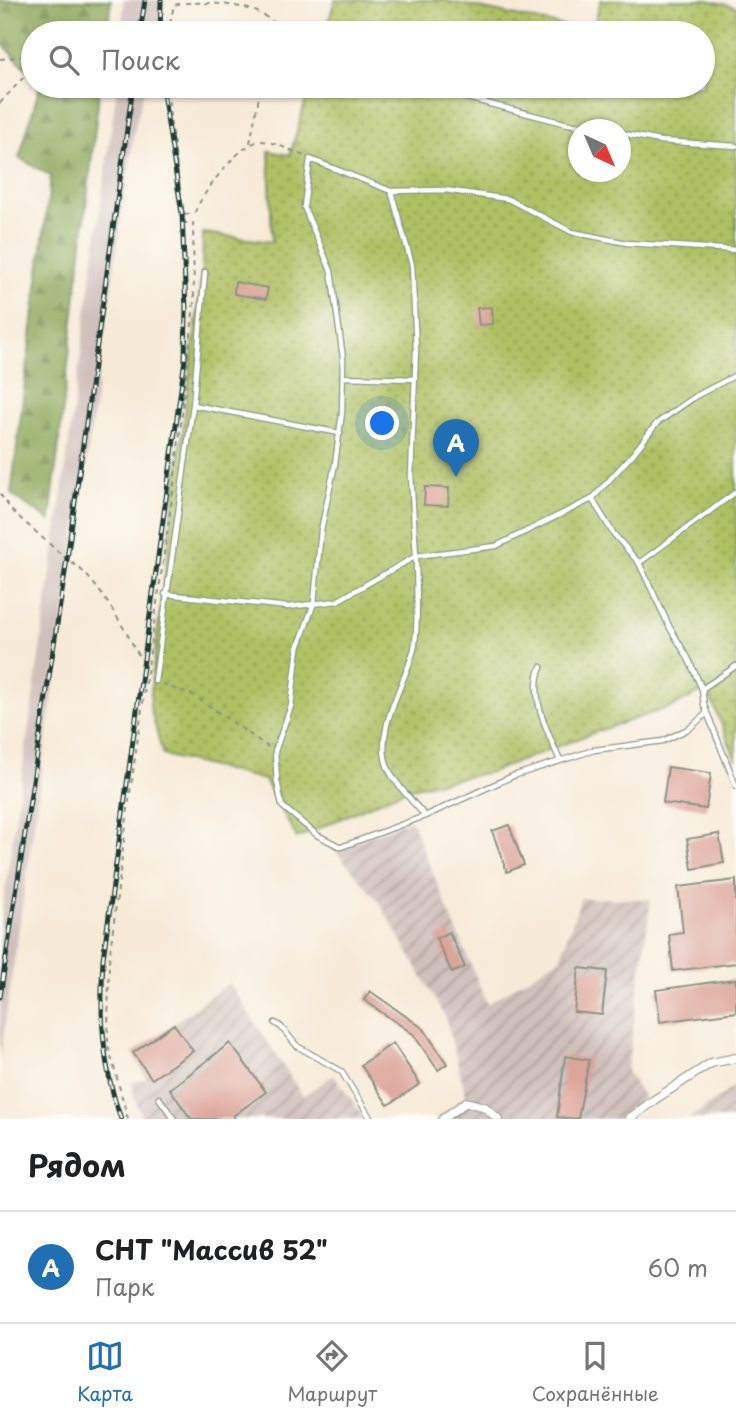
<!DOCTYPE html>
<html lang="ru">
<head>
<meta charset="utf-8">
<style>
	:root { --surface:#fff; --page:#f6f6f6; --text:#202124; --muted:#757577; --line:#e0e0e0; --accent:#1f6fb2 }
	body { margin:0; font-family:"Playpen Sans",sans-serif; background:var(--page); color:var(--text) }
	.compass { position:absolute; left:568px; top:119px; width:63px; height:63px; border-radius:50%; background:var(--surface); box-shadow:0 2px 5px #0004; rotate:136deg }
	.you { position:absolute; left:383px; top:424px; width:24px; height:24px; margin:-18px; border:5px solid #fff; border-radius:50%; background:#1a73e8; box-shadow:0 0 0 10px #1a73e833 }
	.badge { display:grid; place-items:center; width:46px; height:46px; border-radius:50%; background:var(--accent); color:#fff; font-size:23px; font-weight:700 }
	.pin { position:absolute; translate:-50% -58px; filter:drop-shadow(0 2px 4px #0008) }
	.pin::after { content:''; position:absolute; top:37px; width:24px; height:21px; background:inherit; clip-path:polygon(0 0,100% 0,50% 100%) }
	.list { margin:0; padding:0; list-style:none }
	h2 { display:flex; justify-content:space-between; align-items:center; height:91px; margin:0; padding:0 28px; font-size:30px }
	h2 small { font-size:23px; font-weight:400; color:var(--muted) }
	.list li { display:grid; grid-template-columns:46px 1fr auto; gap:21px; align-items:center; box-sizing:border-box; height:112px; padding:0 28px; border-top:2px solid var(--line) }
	.list b { display:block; font-size:26px; white-space:nowrap }
	.list p { margin:0; font-size:23px; white-space:nowrap; color:var(--muted) }
	.list em { font-size:23px; font-style:normal; color:var(--muted) }
	.icon { flex:none; width:38px; height:38px; fill:none; stroke:currentColor; stroke-width:2; stroke-linecap:round; stroke-linejoin:round }
	.map { position:relative; flex:none; width:736px; height:1119px; overflow:hidden }
	.search { position:absolute; background:var(--surface); box-shadow:0 2px 5px #0004; left:21px; right:21px; top:21px; height:77px; display:flex; align-items:center; gap:18px; box-sizing:border-box; padding:0 24px; border-radius:38px; color:var(--muted); font-size:26px }
	.sheet { height:203px; background:var(--surface) }
	nav { display:flex; justify-content:space-around; align-items:center; box-sizing:border-box; height:98px; border-top:2px solid var(--line); background:var(--surface); font-size:19px; color:var(--muted) }
	nav a { display:grid; justify-items:center; gap:4px }
	nav .on { color:var(--accent) }
	.map>svg:first-child { display:block }
</style>
</head>
<body>
<div class="map">
<svg width="736" height="1119" viewBox="0 0 736 1119">
	<defs>
		<pattern id="industrial-furrows" width="10" height="10" patternUnits="userSpaceOnUse" patternTransform="scale(1.75)"><rect width="10" height="10" fill="#d0c0bc"/><path d="M-1 1l2-2M0 10L10 0M9 11l2-2" fill="none" stroke="#a89d9a"/></pattern>
		<pattern id="forest-firs" width="22" height="20" patternUnits="userSpaceOnUse" patternTransform="scale(1.75)"><rect width="22" height="20" fill="#8ca659"/><path d="M5 1l3.5 6h-7zM16 11l3.5 6h-7z" fill="#72884a"/></pattern>
		<pattern id="garden-dots" width="8" height="8" patternUnits="userSpaceOnUse" patternTransform="scale(1.75)"><rect width="8" height="8" fill="#b0c063"/><path d="M2 2h.1M6 6h.1" fill="none" stroke="#8f9d52" stroke-width="1.8" stroke-linecap="round"/></pattern>
	</defs>
	<rect width="100%" height="100%" fill="#fdfcf7"/>
	<filter id="ink" filterUnits="userSpaceOnUse"><feTurbulence type="fractalNoise" baseFrequency=".0143" numOctaves="2"/><feDisplacementMap in="SourceGraphic" scale="14" xChannelSelector="R" yChannelSelector="G"/><feConvolveMatrix kernelMatrix="1 2 1 2 8 2 1 2 1" color-interpolation-filters="sRGB"/></filter>
	<filter id="wash" filterUnits="userSpaceOnUse"><feTurbulence type="fractalNoise" baseFrequency=".00686" numOctaves="4" result="noise"/><feDisplacementMap in="SourceGraphic" scale="28" xChannelSelector="R" yChannelSelector="G"/><feGaussianBlur stdDeviation="1.57" result="paint"/><feColorMatrix in="noise" values="0 0 0 0 0 0 0 0 0 0 0 0 0 0 0 0 0 1.4 0 .05"/><feComposite in="paint" operator="in"/></filter>
	<g filter="url(#wash)">
		<rect width="100%" height="100%" fill="#f7ebd8"/>
		<path fill="url(#industrial-furrows)" d="M411,820L487,1004L560,958L581,898L651,899L627,1071L645,1099L619,1119H436L466,1096L445,1016L379,902L335,850Z
			M229,983L303,1096L334,1075L365,1119H142L134,1096L132,1082L147,1079L133,1053Z
			M736,1085V1119H688Z"/>
		<path fill="#d0c0bc" d="M124,0H165L157,33H121Z
			M117,86H145L134,132L0,1059V926L54,552Z"/>
		<path fill="url(#forest-firs)" stroke="#567246" stroke-width="2" d="M0,0H111L107,33H33V77L4,45L0,44Z
			M40,86H100L50,521L11,494L51,176L19,158Z"/>
		<path fill="url(#garden-dots)" stroke="#687e4c" stroke-width="2" fill-rule="evenodd" d="M335,0H442L592,32L601,0H708L736,7V760L707,689L674,706L598,731L491,772L409,788L297,838L265,780L163,755L150,707L152,678L202,276L203,233L272,242L269,151L290,155L310,86H703V33H325ZM578,130H620V172H578Z"/>
		<g id="blocks">
			<path fill="#dda498" d="M235,282L268,288L266,299L234,294Z
				M492,307L493,324L479,325L477,308Z
				M425,487L449,488L448,506L424,505Z
				M668,767L711,773L706,809L663,803Z
				M509,825L524,865L507,872L492,831Z
				M719,834L724,863L692,869L687,839Z
				M736,880V963L673,971L669,934L683,932L678,887Z
				M449,932L465,967L452,973L436,938Z
				M579,968L607,971L602,1015L574,1012Z
				M736,979V1012L660,1022L656,990Z
				M370,991L424,1029L447,1064L438,1070L413,1034L364,1000Z
				M174,1024L193,1051L152,1079L133,1053Z
				M230,1043L266,1092L233,1116L235,1119H191L170,1089Z
				M393,1043L420,1084L388,1105L361,1065Z
				M565,1056L589,1060L578,1119L557,1117Z"/>
		</g>
	</g>
	<g filter="url(#ink)">
		<use href="#blocks" fill-opacity="0" stroke="#8b9486" stroke-width="2"/>
		<g fill="none" stroke-linecap="round" stroke-linejoin="round">
			<g stroke="#8b9486" stroke-width="7">
				<path id="service" d="M420,86L564,123L600,130
					M620,133L660,141L736,146
					M391,191L445,190L508,199L572,232L627,243L736,250
					M205,272L193,405L340,433
					M343,377L415,379
					M592,499L613,533L639,563L670,628L688,658L702,689L704,705L736,786
					M639,563L736,492
					M165,594L288,607L337,601L416,556C416,580 419,627 414,649C405,684 373,731 388,768C396,786 413,801 425,816
					M541,667C528,696 549,734 560,761
					M155,681L193,405
					M702,689L736,666
					M707,713L690,728L663,741L594,750L513,776L425,816L341,847L317,835L282,806L277,781L275,751L291,706L298,648L314,603L321,530L335,464L342,413L343,358L331,271L304,207L310,159L391,191L412,265L416,349L411,476L416,556L496,546L592,499L633,454L657,423L696,396L736,375
					M275,1023L281,1027L297,1046L341,1071L371,1119
					M159,1098L174,1119"/>
			</g>
			<g stroke="#8b9486" stroke-width="10">
				<path id="minor" d="M443,1119L466,1102L485,1107L498,1119
					M629,1119L654,1100L711,1063L736,1058"/>
			</g>
			<path stroke="#8b9486" stroke-width="2" stroke-dasharray="5 5" stroke-linecap="butt" d="M168,33L174,5C190,0 238,4 255,11C267,16 278,26 288,33
				M273,33L275,25
				M0,59L33,55
				M0,103L33,67
				M250,143L261,86
				M185,215L195,212C202,194 240,141 262,141C275,142 292,151 304,156
				M0,494L12,511L70,562C88,569 117,616 127,634C135,646 135,654 148,664
				M162,684L193,695L268,747
				M128,1119L108,1045L109,961L130,793L174,484L191,335L194,300L193,223H185L170,118L168,86"/>
			<use href="#service" stroke="#fff" stroke-width="4.5"/>
			<use href="#minor" stroke="#fff" stroke-width="8"/>
			<g stroke="#1f3d34" stroke-width="5">
				<path id="rail" d="M140,33L145,0
					M160,33L161,0
					M0,997L67,559L133,86
					M121,1119C102,1067 100,1014 103,959L185,359L186,310L182,213L162,86"/>
			</g>
			<use href="#rail" stroke="#fdfcf7" stroke-width="2.5" stroke-dasharray="8" stroke-linecap="butt"/>
		</g>
	</g>
</svg>
<svg class="compass" viewBox="-18 -18 36 36"><path d="M0-13l5 13h-10z" fill="#e53935"/><path d="M0 13l5-13h-10z" fill="#757577"/></svg>
<div class="you"></div>
<div class="pin badge" style="left:456px;top:477px">A</div>
<div class="search"><svg class="icon" aria-label="search" viewBox="0 0 24 24"><circle cx="10" cy="10" r="6"/><path d="M15 15l6 6"/></svg>Поиск</div>
</div>
<section class="sheet">
<h2>Рядом<small></small></h2>
<ul class="list">
<li><span class="badge">A</span><div><b>СНТ &quot;Массив 52&quot;</b><p>Парк</p></div><em>60 m</em></li>
</ul>
</section>
<nav>
<a class="on"><svg class="icon" aria-label="map" viewBox="0 0 24 24"><path d="M3 6l6-2 6 2 6-2v14l-6 2-6-2-6 2zM9 4v14M15 6v14"/></svg>Карта</a>
<a><svg class="icon" aria-label="directions" viewBox="0 0 24 24"><path d="M12 3l9 9-9 9-9-9zM9 14v-3h6M13 9l2 2-2 2"/></svg>Маршрут</a>
<a><svg class="icon" aria-label="saved" viewBox="0 0 24 24"><path d="M7 4h10v16l-5-4-5 4z"/></svg>Сохранённые</a>
</nav>
</body>
</html>
